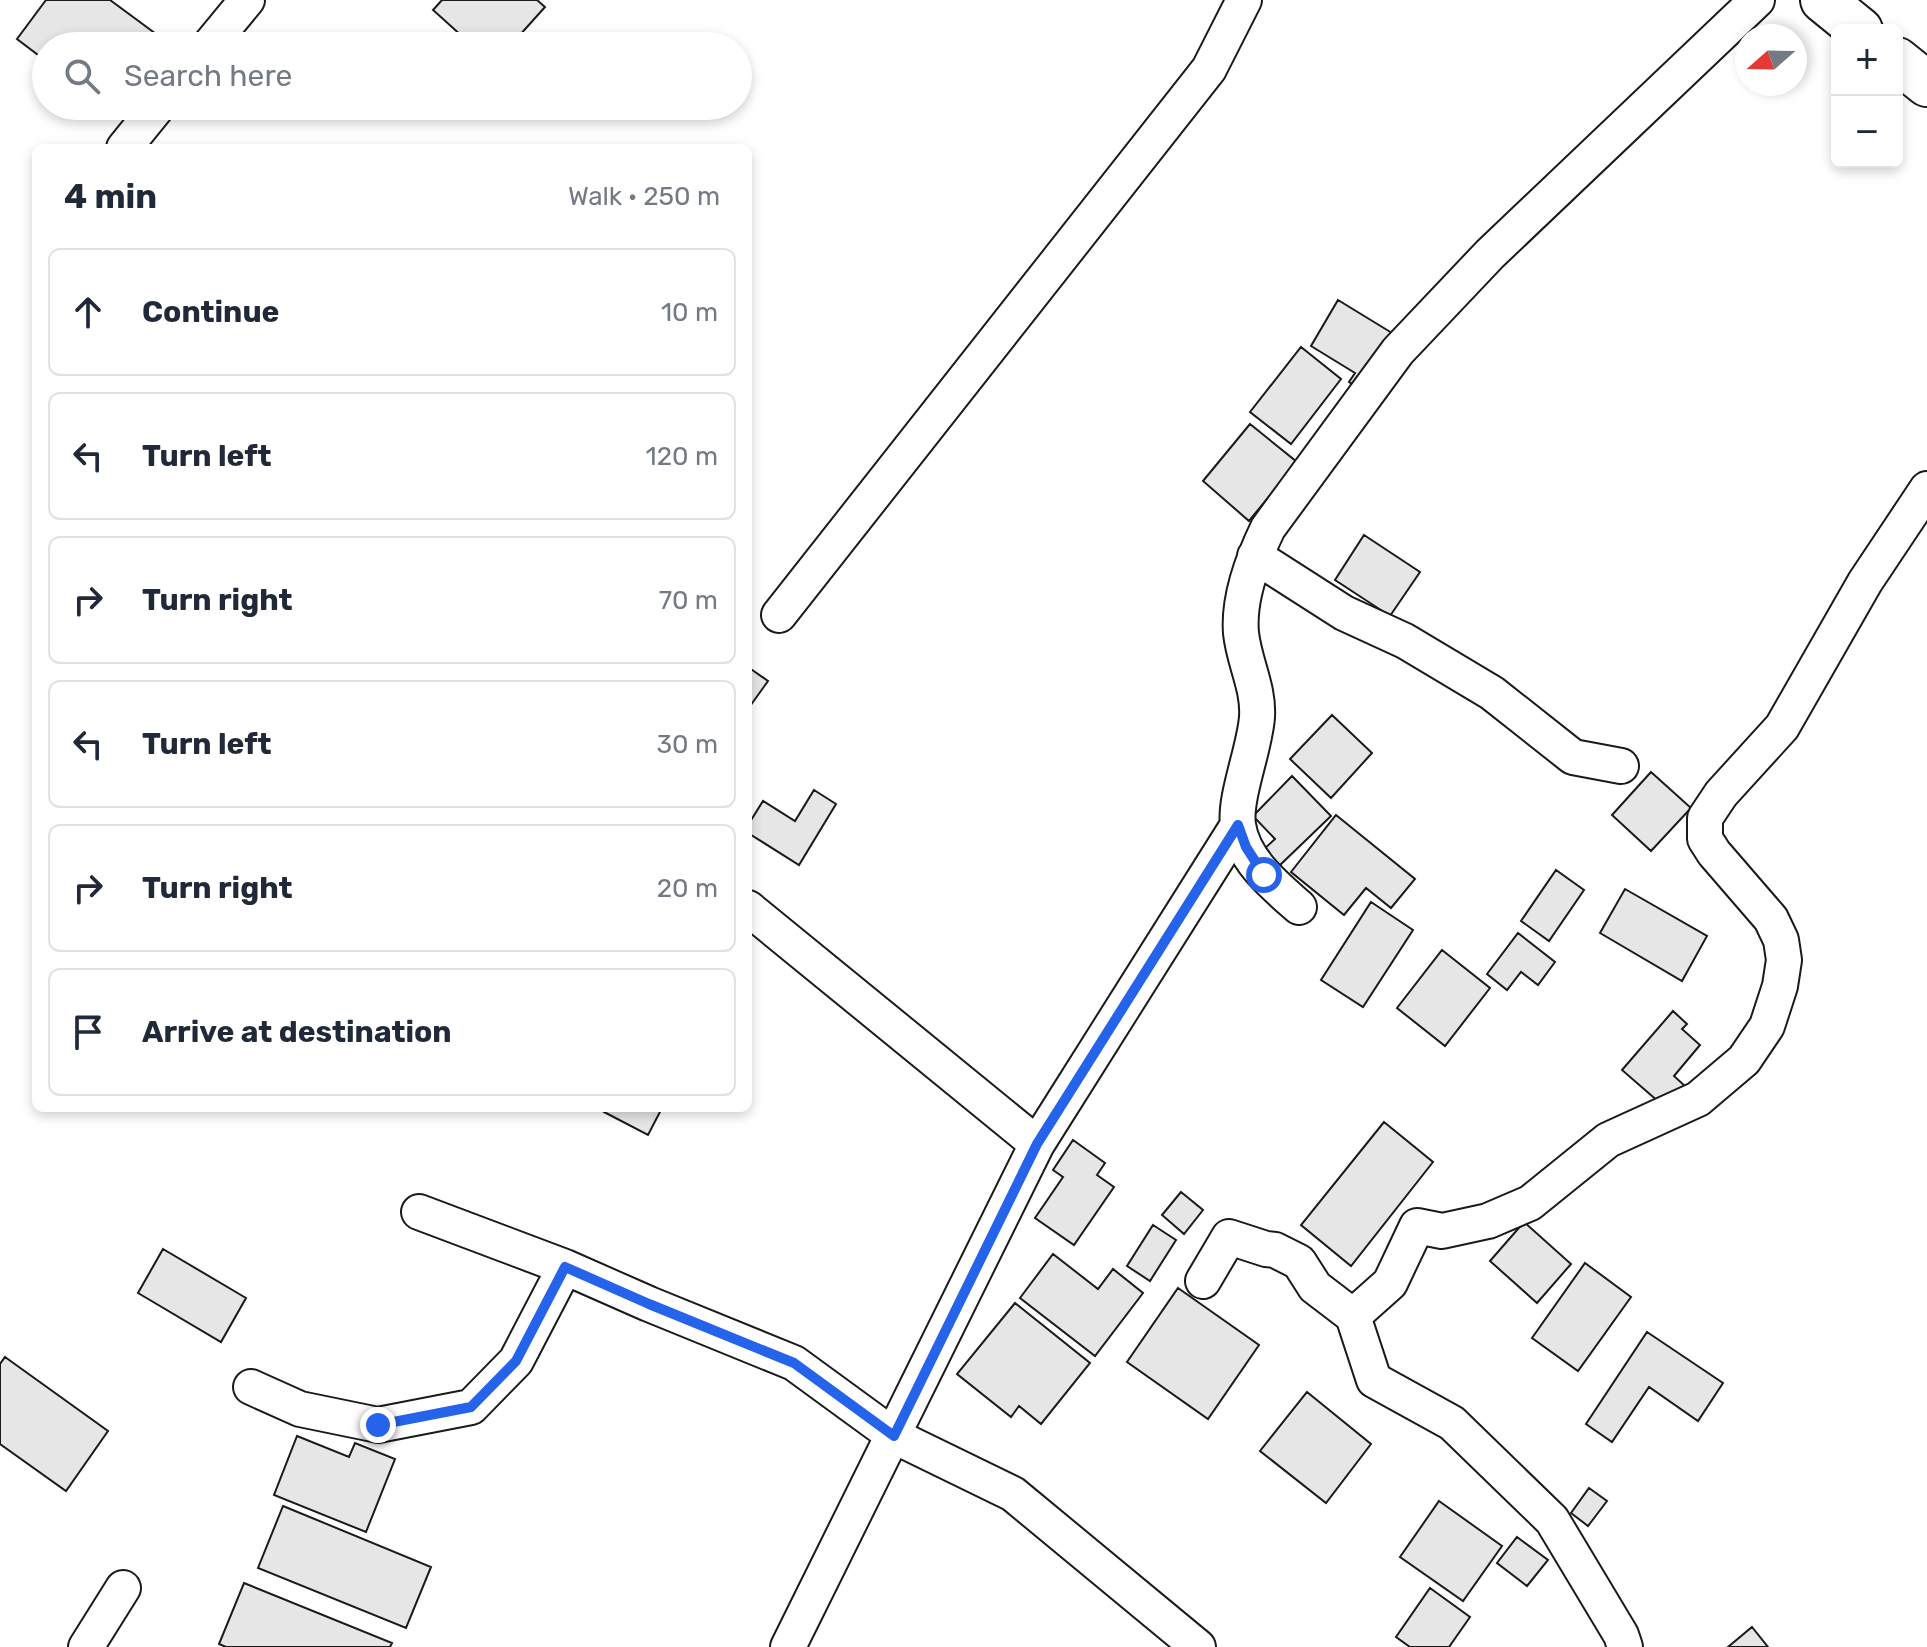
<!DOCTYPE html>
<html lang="en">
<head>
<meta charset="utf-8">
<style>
	:root { --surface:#fff; --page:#f6f6f7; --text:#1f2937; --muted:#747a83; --line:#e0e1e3 }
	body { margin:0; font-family:Rubik,sans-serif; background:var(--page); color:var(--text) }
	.controls { position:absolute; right:24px; top:24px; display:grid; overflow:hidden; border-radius:12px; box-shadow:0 4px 12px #0003 }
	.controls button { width:72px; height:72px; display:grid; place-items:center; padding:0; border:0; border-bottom:2px solid var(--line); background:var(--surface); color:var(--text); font:40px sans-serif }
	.compass { position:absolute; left:1735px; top:24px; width:72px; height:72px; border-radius:50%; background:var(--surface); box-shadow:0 4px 12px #0003; rotate:250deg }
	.stop { position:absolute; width:24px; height:24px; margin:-18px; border:6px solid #2563eb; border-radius:50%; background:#fff }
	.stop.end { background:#2563eb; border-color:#fff; box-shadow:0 2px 8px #0008 }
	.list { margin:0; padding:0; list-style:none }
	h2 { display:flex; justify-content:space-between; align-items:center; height:104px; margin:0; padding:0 32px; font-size:34px }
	h2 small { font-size:26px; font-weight:400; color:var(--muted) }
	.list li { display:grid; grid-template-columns:52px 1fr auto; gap:24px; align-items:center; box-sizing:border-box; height:128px; margin:0 16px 16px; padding:0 16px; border:2px solid var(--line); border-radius:12px }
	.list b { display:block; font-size:30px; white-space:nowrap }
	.list em { font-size:26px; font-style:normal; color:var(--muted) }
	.icon { flex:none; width:44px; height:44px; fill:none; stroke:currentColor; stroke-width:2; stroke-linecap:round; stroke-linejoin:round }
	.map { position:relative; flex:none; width:1927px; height:1647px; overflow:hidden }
	.search { position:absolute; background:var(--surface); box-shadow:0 4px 12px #0003; left:32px; top:32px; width:720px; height:88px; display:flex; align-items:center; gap:20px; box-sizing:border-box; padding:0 28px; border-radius:44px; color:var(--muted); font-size:30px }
	.panel { position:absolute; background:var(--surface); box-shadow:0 4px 12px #0003; left:32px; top:144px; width:720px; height:968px; border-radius:12px }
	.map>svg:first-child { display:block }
</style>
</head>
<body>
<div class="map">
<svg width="1927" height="1647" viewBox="0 0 1927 1647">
	<rect width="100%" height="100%" fill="#fff"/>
	<path fill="#e6e6e6" stroke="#1a1a1a" stroke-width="2" d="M46,0H110L171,45L46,46V61L17,39Z
		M442,0H537L545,7L510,46H473L433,10Z
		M1338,300L1392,333L1358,388L1349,382L1355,373L1311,346Z
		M1301,347L1341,379L1291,444L1250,412Z
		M1250,424L1297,462L1249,521L1203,481Z
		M1364,535L1420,572L1390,616L1335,580Z
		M748,667L768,681L748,709Z
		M1332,715L1372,753L1331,798L1290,759Z
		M1651,772L1691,808L1651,851L1612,815Z
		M1292,776L1331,816L1279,866L1263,850L1275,839L1253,816Z
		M814,790L836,804L799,865L748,833V825L763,801L795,821Z
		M1336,815L1415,879L1391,908L1366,888L1344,915L1291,872Z
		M1556,870L1584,890L1549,941L1521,921Z
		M1625,889L1707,936L1682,981L1600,933Z
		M1371,902L1413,930L1363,1007L1321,980Z
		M1518,933L1555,962L1538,985L1521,972L1507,990L1487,974Z
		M1442,950L1490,988L1445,1046L1397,1008Z
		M1673,1011L1687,1024L1682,1029L1700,1045L1674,1076L1686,1087L1667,1109L1622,1070Z
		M606,1108H662L648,1135L604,1112Z
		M1384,1122L1433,1162L1351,1266L1301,1225Z
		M1073,1140L1105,1163L1097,1175L1114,1187L1074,1245L1035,1218L1063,1177L1053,1170Z
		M1181,1192L1203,1210L1184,1234L1162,1215Z
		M1524,1222L1571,1264L1537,1303L1490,1261Z
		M1153,1225L1176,1240L1150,1281L1127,1266Z
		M163,1249L246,1298L221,1342L138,1293Z
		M1053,1254L1098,1289L1113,1269L1143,1293L1095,1356L1020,1298Z
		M1585,1263L1631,1297L1578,1371L1532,1338Z
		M1178,1288L1259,1345L1208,1419L1127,1362Z
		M1015,1303L1090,1363L1041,1424L1019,1406L1011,1417L957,1374Z
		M1647,1332L1723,1383L1698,1421L1649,1387L1612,1442L1586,1424Z
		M5,1357L108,1431L66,1491L0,1444V1364Z
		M1307,1392L1371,1444L1326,1503L1260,1451Z
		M297,1436L349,1457L355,1443L395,1459L366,1532L274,1495Z
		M1589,1488L1607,1501L1588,1526L1571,1513Z
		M1439,1501L1502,1546L1463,1601L1400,1557Z
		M283,1506L431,1567L406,1628L258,1568Z
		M1517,1537L1548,1560L1527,1586L1497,1563Z
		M244,1583L392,1643L390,1647H226L219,1644Z
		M1430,1588L1470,1617L1449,1647H1410L1396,1637Z
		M1752,1627L1768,1647H1728Z"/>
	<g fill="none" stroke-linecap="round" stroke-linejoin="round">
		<g stroke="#1a1a1a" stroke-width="38">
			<path id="street" d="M209,46L247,0
				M124,148L158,106
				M1255,556L1344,613L1405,641L1492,693L1573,757L1621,766
				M779,615L1209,69L1244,0
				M1299,907C1274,885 1243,860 1238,825C1234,798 1255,748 1257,717C1259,688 1244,662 1241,633C1238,598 1253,559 1268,528L1398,351L1490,254L1757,0
				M748,908L1037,1144
				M419,1212L565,1267L649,1304L794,1363L894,1436L1013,1494L1198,1647
				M1203,1281L1229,1237L1266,1249L1275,1250L1299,1262L1315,1287L1353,1316L1390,1283L1417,1226L1442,1231L1488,1221L1530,1203L1608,1140L1698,1099L1744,1060L1767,1026L1780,986L1784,960L1781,940L1771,919L1714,853L1705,839V818L1721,794L1782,727L1865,582L1927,489
				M1353,1316L1374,1380L1452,1423L1552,1520L1621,1635L1625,1647
				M251,1387L300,1409L378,1425L471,1407L516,1361L565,1267
				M86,1647L123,1588
				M788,1647L1037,1144L1238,825"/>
		</g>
		<g stroke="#1a1a1a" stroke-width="48">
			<path id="secondary" d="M1823,0L1860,30
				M1897,60L1927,84"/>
		</g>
		<use href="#street" stroke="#fff" stroke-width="34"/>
		<use href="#secondary" stroke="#fff" stroke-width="44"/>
	</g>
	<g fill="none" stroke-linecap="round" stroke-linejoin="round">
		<path stroke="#2563eb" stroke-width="10" d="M378,1425L471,1407L516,1361L565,1267L649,1304L794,1363L894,1436L1037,1144L1238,825L1246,847L1264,875"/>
	</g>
</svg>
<div class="controls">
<button>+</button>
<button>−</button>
</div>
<svg class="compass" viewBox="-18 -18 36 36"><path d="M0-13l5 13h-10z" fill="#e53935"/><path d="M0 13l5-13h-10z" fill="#747a83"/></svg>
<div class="stop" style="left:1264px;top:875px"></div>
<div class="stop end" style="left:378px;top:1425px"></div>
<div class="search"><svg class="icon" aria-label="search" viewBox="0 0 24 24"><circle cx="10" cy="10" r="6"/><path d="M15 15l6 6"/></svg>Search here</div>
<section class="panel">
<h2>4 min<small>Walk · 250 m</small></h2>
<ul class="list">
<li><svg class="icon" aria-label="ahead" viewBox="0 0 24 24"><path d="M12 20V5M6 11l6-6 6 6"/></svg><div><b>Continue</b></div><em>10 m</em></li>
<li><svg class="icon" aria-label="left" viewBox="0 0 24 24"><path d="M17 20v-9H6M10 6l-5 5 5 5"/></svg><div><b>Turn left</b></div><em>120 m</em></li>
<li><svg class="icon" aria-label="right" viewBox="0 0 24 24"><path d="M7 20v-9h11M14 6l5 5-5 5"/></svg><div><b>Turn right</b></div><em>70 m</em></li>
<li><svg class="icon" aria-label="left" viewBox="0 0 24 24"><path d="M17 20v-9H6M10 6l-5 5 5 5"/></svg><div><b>Turn left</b></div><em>30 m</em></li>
<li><svg class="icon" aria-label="right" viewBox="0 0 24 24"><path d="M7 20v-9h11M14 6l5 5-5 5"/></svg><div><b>Turn right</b></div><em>20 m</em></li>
<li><svg class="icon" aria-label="arrive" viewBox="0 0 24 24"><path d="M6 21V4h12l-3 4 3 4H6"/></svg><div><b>Arrive at destination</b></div></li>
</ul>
</section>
</div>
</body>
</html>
